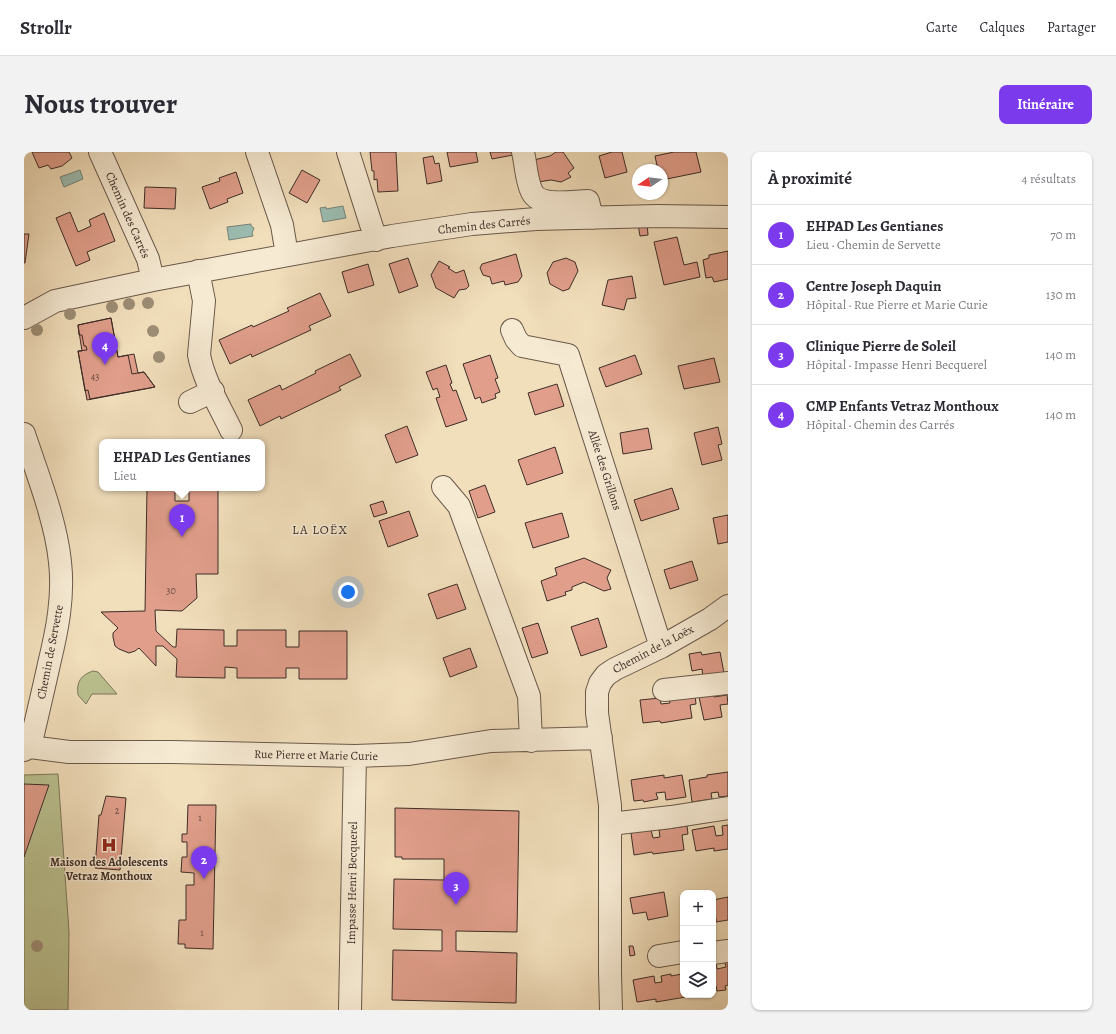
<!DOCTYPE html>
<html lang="fr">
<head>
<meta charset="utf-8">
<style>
	:root { --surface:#fff; --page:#f2f2f3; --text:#2b2b33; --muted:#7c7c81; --line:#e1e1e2; --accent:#7c3aed }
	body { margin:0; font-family:Alegreya,serif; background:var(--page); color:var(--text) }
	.controls { position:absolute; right:12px; bottom:12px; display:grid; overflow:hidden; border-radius:8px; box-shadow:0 1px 3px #0004 }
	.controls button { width:36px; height:36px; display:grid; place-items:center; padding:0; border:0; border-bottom:1px solid var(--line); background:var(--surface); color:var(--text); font:20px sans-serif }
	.compass { position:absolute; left:608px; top:12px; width:36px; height:36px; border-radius:50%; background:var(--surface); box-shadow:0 1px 3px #0004; rotate:257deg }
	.you { position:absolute; left:324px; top:440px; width:14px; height:14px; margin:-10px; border:3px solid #fff; border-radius:50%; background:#1a73e8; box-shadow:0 0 0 6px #1a73e833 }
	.badge { display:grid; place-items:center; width:26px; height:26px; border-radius:50%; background:var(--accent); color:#fff; font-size:13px; font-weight:700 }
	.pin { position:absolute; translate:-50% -33px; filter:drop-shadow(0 1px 2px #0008) }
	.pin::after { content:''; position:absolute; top:21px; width:14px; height:12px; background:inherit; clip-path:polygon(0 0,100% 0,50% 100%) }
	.popup { position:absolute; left:75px; top:287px; width:166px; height:52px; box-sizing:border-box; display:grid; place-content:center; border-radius:8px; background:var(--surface); filter:drop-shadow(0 1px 3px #0005); font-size:13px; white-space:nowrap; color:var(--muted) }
	.popup b { font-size:15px; color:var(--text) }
	.popup::after { content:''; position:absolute; left:50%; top:100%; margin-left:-8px; border:8px solid transparent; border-top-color:var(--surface) }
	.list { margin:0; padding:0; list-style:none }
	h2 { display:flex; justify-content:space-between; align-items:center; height:52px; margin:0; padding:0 16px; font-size:17px }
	h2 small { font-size:13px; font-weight:400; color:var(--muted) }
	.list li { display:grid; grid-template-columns:26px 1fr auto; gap:12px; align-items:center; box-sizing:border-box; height:60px; padding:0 16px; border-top:1px solid var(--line) }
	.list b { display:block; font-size:15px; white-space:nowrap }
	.list p { margin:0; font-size:13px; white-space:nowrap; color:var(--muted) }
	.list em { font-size:13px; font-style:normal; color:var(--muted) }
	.icon { flex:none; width:22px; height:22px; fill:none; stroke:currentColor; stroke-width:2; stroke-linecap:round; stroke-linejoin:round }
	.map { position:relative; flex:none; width:704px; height:858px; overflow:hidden; border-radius:8px }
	header { display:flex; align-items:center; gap:24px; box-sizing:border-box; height:56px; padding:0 20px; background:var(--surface); border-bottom:1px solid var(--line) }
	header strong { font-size:19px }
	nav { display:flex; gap:22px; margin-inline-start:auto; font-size:14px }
	.intro { display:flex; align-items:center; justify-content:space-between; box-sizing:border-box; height:96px; padding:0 24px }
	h1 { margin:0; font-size:28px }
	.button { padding:10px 18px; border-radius:8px; background:var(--accent); color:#fff; font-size:14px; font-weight:700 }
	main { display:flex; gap:24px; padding:0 24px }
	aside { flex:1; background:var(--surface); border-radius:8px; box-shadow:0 1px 3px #0004 }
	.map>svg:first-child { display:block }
</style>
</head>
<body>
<header>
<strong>Strollr</strong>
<nav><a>Carte</a><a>Calques</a><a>Partager</a></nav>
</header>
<div class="intro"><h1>Nous trouver</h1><a class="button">Itinéraire</a></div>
<main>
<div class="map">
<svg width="704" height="858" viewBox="0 0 704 858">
	<rect width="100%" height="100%" fill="#f1debb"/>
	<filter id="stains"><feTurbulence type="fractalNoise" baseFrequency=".005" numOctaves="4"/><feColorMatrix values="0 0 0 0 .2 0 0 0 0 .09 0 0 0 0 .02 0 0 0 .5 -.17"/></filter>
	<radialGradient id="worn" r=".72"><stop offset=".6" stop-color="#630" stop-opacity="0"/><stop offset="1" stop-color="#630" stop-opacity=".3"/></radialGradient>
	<path fill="#bbc190" stroke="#7c775b" d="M69,519L74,520L93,542H68L62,552L54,543C52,530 57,523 69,519Z
		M34,622L45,780L44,858H0V623Z"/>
	<path fill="#9bbcb0" stroke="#758379" d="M56,18L59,27L40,35L36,25Z
		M319,54L322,66L299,70L296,56L302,55V57Z
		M227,72V74L230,76L228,81L229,84L205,88L203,75Z"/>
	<path fill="#e09e8b" stroke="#3d2d26" d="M8,0H45L48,6L38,14L27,17L24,13L15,16Z
		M346,0H372L374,39L354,40L353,27L350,28V19H348Z
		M423,0H452L454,10L426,15Z
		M466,0H488L489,3L468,7Z
		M532,0H539L550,16L544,21L547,25L537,30L527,28L514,30L510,8L526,4Z
		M588,0H598L603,20L581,26L575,4Z
		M650,0H672L677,20L638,28V18H634L631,4Z
		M409,4L411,12L415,11L418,29L403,32L399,6Z
		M278,18L296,28L283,51L265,41Z
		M212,20L219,41L203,47L204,50L186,57L178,35L196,29L195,26Z
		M121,35L152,36L151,57L120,56Z
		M46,60L54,80L67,74L65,68L80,61L91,89L63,100L66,108L52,114L32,66Z
		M623,71L624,83L616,84L614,72Z
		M0,82H5L1,111H0Z
		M653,85L660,113L673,110L676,125L640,133L630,90Z
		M704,99V127L690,130L688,125L682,126L679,108L685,106V103Z
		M492,102L498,124L494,130L481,133L480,129L468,132L466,125L459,123L456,116L458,112Z
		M384,106L394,134L375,141L365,112Z
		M542,106L551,110L554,119L545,137L539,139L526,132L523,121L529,110Z
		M415,109L426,115L424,116L432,121L440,118L445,134L442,137L435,138L430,146L412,136L407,123Z
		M344,112L350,133L324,141L318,120Z
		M608,124L612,146L603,147L600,158L578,153L584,128Z
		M296,141L307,164L285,174L287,178L228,205L227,202L206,212L195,188L228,173L229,175L265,159L263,156Z
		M87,166L94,205L110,202L114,221L120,220L131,235L63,248L54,199H58L54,173Z
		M87,166L94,205L104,203L108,222L120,220L131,235L66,247L64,238L61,239L54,199L63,198L62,194H60L58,183H55L54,173Z
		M326,202L337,224L315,235L317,238L257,267L256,264L236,274L224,248L256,233L258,238L292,221L291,219Z
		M466,203L474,226L471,227L476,240L471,242L472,246L458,251L456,245L451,247L439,212Z
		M611,203L618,222L582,235L575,216Z
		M690,206L696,230L660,237L654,214Z
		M422,213L428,231L426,232L429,239L432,238L443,268L422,275L412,246L416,245L413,236L409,238L402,220Z
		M533,232L540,254L511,263L504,241Z
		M383,274L394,303L372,311L361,283Z
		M694,275L698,292L694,293L698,308L678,313L670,281Z
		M624,276L628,297L599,302L596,281Z
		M531,295L539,321L503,333L494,308Z
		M461,333L471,360L454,366L445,339Z
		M123,336H151V349H165V336H194V422H172L173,446L158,459L131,458L132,479L149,495H152L153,477L200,478V494H213V478H262V495H275V479H323V527H275V516H262V526H213V516L201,515V526L152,525L153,507L139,494H132V514L115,496L111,499L105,501L95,497L91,494L89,485V481L94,476L77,460L121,459Z
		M648,336L655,357L617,369L610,348Z
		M359,349L363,361L350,365L346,353Z
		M385,359L394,384L364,395L355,369Z
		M538,361L545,385L509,396L501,371Z
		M704,363V390L694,392L689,366Z
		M560,406L587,418L583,426L587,437L580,439L560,430L548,435V438L541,440L542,443L523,449L517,429L533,423L531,416Z
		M668,409L674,428L646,437L640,418Z
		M433,432L442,457L413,467L404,442Z
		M574,466L583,495L557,504L547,475Z
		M514,471L524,501L508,506L498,476Z
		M446,496L453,515L426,525L419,506Z
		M677,500L678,503L696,500L700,521L679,525L678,517L668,519L665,502Z
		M671,543L672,552L666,553L668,566L637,571L636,569L619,571L616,548L636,546L637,552L646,551L645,546Z
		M689,543L690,545L703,543L704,552L696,553L698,565L680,568L675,545Z
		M704,620V644L695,645L694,640L687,641L688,647L668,650L665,628L683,625V623Z
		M640,623V626L658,623L662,645L642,648L641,640L632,641L634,647L620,650L619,648L610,649L607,628Z
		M0,632L25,633L0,705Z
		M82,644L102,646L96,718L71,716L75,663H77Z
		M164,653H192L189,797L161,796V792H154L155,768H162V733H170V721L157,720L158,705H163V690H158V682H163Z
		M371,656L495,659L493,780L432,779V799L493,801L492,851L368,848L369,798L418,799V778L369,777L370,727L420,728V707H378V705H371Z
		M704,673V697L690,699V696L672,699L668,678L690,674L692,684L699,683L698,674Z
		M663,674L664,682L658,683L660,698L629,702L628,700L610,703L607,681L627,678L629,686L636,685L635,678Z
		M640,740L644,764L624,768L622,760L609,762L606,746Z
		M704,745V768L692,770V766H689V748Z
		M605,794H609L611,803L606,804Z
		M692,810L693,817L702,815L701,811L704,810V833L701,834L702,838L693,839L692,834H689V811Z
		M647,822V824L658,822L659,843H662V845L632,850V847L613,850L609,828L630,824L631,831L638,830L637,824Z"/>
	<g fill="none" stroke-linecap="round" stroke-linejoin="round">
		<g stroke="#6a594b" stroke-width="24">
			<path id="minor" d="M76,0L124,107L129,128
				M233,0L258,73L263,103
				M324,0L352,88
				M499,0C502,12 502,28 508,40C516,56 548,49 564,49L568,66
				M174,119L180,149L175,203C180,229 196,255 207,278
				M0,166L31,149L129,128L368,84L448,72L512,67L633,64L704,65
				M488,178L492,187L498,194L544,203L637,495
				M166,250L189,239
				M0,282C13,321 32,369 36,410C40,445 33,479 25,512C19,540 12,568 6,595
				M419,335L435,354L505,544L507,589
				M640,538L704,531
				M0,598L6,595L45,600H148L331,604L385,602L467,589L577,586
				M586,672L647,665L704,656
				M689,801L704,799
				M635,804L659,800
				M326,858L331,604
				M587,858L586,821V653L573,561V540L576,531L582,523L591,517L637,495L686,467L704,454"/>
		</g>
		<use href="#minor" stroke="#f6ead3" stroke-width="22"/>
	</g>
	<g fill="#9c8d75">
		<circle cx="124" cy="151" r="6"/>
		<circle cx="105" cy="152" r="6"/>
		<circle cx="88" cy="155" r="6"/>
		<circle cx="46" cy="162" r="6"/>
		<circle cx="13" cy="178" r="6"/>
		<circle cx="129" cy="179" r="6"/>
		<circle cx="135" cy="205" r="6"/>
		<circle cx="13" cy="794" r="6"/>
	</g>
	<defs>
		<g id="hospital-bare" transform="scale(1.2)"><path d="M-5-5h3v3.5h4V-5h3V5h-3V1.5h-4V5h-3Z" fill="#8f2418" stroke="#f6ead3" stroke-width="2.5" paint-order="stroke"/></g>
	</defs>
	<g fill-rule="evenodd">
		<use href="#hospital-bare" x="85" y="693"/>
	</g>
	<g text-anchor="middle" stroke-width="3" stroke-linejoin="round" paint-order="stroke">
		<g font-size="10" fill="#66493f">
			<text x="71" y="228">43</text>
			<text x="147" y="442">30</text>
			<text x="93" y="662">2</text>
			<text x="176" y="669">1</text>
			<text x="178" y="784">1</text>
		</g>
		<g font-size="12" fill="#3d2d26" stroke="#f6ead3">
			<text transform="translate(104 63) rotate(66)" y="4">Chemin des Carrés</text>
			<text transform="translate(460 73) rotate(-6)" y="4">Chemin des Carrés</text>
			<text transform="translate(581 318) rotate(72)" y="4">Allée des Grillons</text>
			<text transform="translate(629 497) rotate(-28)" y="4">Chemin de la Loëx</text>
			<text transform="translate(26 500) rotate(-79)" y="4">Chemin de Servette</text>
			<text transform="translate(292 603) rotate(1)" y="4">Rue Pierre et Marie Curie</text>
			<text transform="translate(328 731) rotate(-89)" y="4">Impasse Henri Becquerel</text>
		</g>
		<g font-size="12" font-weight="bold" fill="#3d2d26" stroke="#f6ead3">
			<text x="85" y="714">Maison des Adolescents<tspan x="85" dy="14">Vetraz Monthoux</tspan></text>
		</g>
		<g font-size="13" letter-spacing="1" fill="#3d2d26" stroke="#f6ead3">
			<text x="296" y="382">LA LOËX</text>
		</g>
	</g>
	<rect width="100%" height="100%" filter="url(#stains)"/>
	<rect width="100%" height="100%" fill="url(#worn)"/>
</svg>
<div class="controls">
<button>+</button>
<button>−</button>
<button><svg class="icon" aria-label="layers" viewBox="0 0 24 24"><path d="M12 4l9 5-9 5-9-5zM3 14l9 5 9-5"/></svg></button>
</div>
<svg class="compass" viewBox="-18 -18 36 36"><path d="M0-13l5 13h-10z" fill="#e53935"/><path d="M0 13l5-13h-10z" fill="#7c7c81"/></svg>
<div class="you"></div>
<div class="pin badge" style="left:158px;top:385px">1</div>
<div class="popup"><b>EHPAD Les Gentianes</b>Lieu</div>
<div class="pin badge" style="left:180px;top:727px">2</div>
<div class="pin badge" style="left:432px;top:753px">3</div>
<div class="pin badge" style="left:81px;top:213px">4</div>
</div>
<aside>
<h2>À proximité<small>4 résultats</small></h2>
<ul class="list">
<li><span class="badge">1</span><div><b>EHPAD Les Gentianes</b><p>Lieu · Chemin de Servette</p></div><em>70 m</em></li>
<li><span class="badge">2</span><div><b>Centre Joseph Daquin</b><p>Hôpital · Rue Pierre et Marie Curie</p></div><em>130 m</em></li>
<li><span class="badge">3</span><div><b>Clinique Pierre de Soleil</b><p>Hôpital · Impasse Henri Becquerel</p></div><em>140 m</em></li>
<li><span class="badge">4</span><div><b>CMP Enfants Vetraz Monthoux</b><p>Hôpital · Chemin des Carrés</p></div><em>140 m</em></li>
</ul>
</aside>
</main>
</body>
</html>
